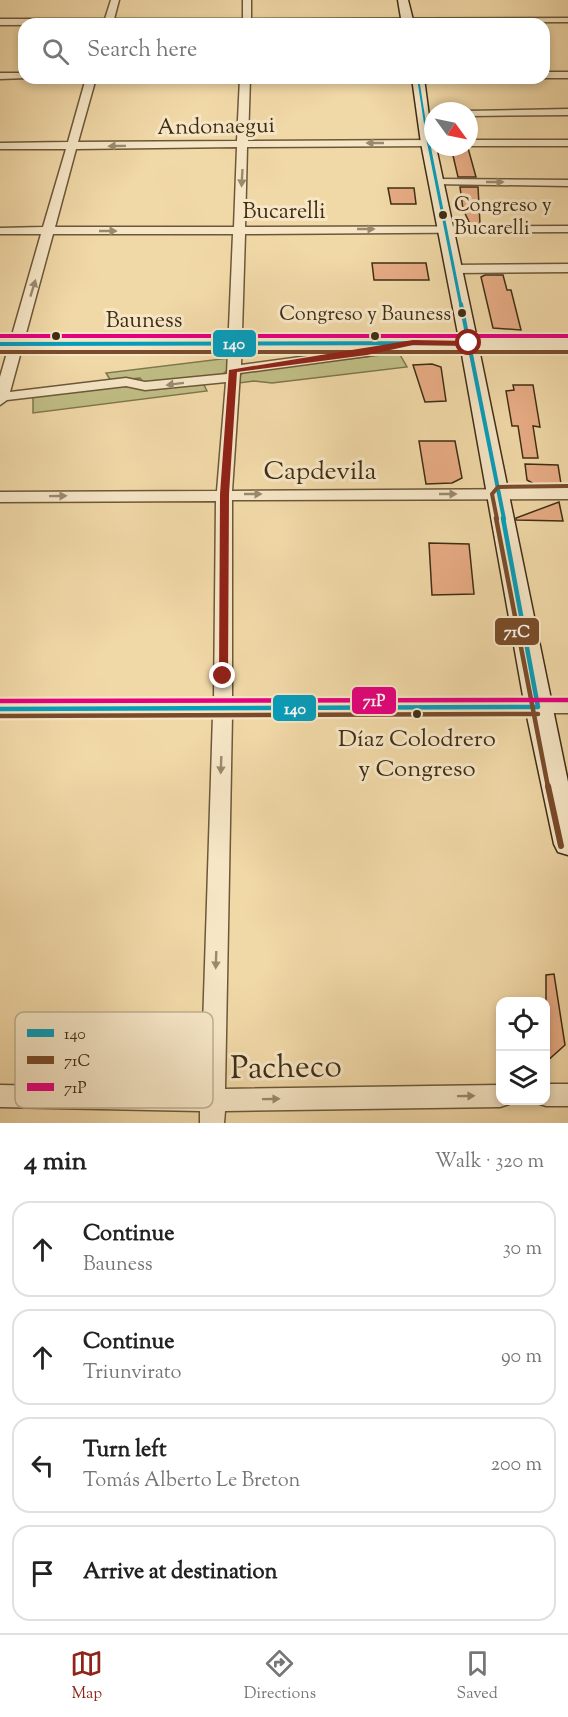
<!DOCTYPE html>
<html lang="en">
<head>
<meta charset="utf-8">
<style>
	:root { --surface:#fff; --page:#f6f6f6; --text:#222; --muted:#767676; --line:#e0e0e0; --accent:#8f2418 }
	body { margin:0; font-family:"Sorts Mill Goudy",serif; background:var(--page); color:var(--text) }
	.controls { position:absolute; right:18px; bottom:18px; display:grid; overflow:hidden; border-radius:12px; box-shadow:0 3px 9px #0003 }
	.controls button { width:54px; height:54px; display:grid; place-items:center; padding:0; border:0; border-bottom:2px solid var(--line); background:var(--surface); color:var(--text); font:30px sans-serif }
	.compass { position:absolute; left:424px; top:102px; width:54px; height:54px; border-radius:50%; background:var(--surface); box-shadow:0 3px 9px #0003; rotate:123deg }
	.stop { position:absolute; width:18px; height:18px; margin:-14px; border:4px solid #8f2418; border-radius:50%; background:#fff }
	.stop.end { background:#8f2418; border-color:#fff; box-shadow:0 2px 6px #0008 }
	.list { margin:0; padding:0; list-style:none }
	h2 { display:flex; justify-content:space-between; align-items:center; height:78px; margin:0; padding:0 24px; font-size:26px }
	h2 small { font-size:20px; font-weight:400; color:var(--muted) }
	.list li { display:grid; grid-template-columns:39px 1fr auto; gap:18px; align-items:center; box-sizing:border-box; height:96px; margin:0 12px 12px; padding:0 12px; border:2px solid var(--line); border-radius:18px }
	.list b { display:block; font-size:22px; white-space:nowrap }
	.list p { margin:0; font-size:20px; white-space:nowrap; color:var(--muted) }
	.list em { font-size:20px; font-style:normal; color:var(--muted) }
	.icon { flex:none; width:33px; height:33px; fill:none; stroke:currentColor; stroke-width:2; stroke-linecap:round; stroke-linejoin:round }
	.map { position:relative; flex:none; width:568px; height:1123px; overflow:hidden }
	.search { position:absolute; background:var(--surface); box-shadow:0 3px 9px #0003; left:18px; right:18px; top:18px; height:66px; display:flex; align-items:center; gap:15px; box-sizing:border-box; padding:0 21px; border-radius:18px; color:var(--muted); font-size:22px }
	.sheet { height:510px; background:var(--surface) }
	nav { display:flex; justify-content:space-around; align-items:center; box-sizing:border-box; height:84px; border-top:2px solid var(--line); background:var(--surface); font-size:16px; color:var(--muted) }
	nav a { display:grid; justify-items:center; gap:3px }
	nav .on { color:var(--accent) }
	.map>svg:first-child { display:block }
</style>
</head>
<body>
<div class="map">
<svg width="568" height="1123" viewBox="0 0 568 1123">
	<rect width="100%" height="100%" fill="#f1d8a7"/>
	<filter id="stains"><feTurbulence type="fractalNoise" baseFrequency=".00333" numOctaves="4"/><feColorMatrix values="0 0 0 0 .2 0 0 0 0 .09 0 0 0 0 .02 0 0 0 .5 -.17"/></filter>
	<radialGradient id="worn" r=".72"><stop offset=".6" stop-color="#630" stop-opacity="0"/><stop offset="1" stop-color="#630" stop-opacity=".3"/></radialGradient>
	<path fill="#bfbd84" stroke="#7f754c" stroke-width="1.5" d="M399,353L407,367L272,383L254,381L239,383L238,378L244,371Z
		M229,358V369L220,376L144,383L140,378L111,381L106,373Z
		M203,383L207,391L33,413V397L125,385C151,391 177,386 203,383Z"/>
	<path fill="#e8ac85" stroke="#3f2d14" stroke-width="1.5" d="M451,147L468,148L476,177H458Z
		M460,187H478L480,224H470L463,209Z
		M388,188H414L416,204H391Z
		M372,263H426L429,280H374Z
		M485,275H503L507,290H511L521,330L493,328L481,277Z
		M432,364L441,367L446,401L425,402L413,365Z
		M513,385H533L540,427L533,426L538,458H523L518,426H512L506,391L514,390Z
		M419,441H455L462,478L452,483L426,484Z
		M525,464L558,465L561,484H534L527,480Z
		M559,502L563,521L516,520V518Z
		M429,543L469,544L474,594L432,595Z
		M554,974L565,1045L546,1062V975Z"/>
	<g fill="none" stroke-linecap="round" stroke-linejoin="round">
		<g stroke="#6c5839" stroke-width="3">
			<path id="minor" d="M111,0H119L114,19H243V0H251V19L568,18V22L0,25V19H105Z
				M544,72H568V78H544Z
				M0,73H24V78H27L0,79Z
				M86,78H96L78,142L237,141L240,78H250L248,141L433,140V146L247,147L245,227L568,226V232L245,234L241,365L367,348L403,340L410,344L408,347L367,356L240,373L232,491L568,489V499L232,500V702L568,701V713L232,715L225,1089L500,1085V1100H510L509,1104L500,1107L225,1111L224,1123H200V1111L0,1107V1085L201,1089L213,715H0V703L214,702L216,501L0,502V492L217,491L226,382L145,390L126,386L7,400L0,405V377L41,234H0V228L43,227L66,149H0V143L68,142ZM237,147L234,227H55L76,149ZM53,234H233L227,374L145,382L126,378L10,392Z
				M568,109V115L469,116V111H466Z
				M469,140H568V146H469Z
				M437,179L568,180V186L433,184L432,182Z
				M568,264V272L453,273L447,269L453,265Z
				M546,1084H568V1106H546L537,1103L536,1100H546Z"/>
		</g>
		<g stroke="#3f2d14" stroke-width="3">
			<path id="secondary" d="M398,0H408L414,24H402Z
				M412,78H424L433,147H436L477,339H568V349H479L568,782V855L558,852L554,844L525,707L461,349H0V339H459L421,143Z"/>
		</g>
		<use href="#minor" fill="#f6e6c6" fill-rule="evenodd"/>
		<use href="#secondary" fill="#f6e6c6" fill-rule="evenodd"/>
		<g stroke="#f6e6c6" stroke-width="4.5">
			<path id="bus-1-far3" d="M418,78L427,136"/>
		</g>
		<g stroke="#f6e6c6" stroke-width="6">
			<path id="bus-1-far2" d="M427,135L461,306"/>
		</g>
		<g stroke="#f6e6c6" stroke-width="8">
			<path id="bus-1-far1" d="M461,304L504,519
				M0,344L469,343"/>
		</g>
		<g stroke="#f6e6c6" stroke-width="9">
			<path id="bus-1" d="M0,709L538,707L503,518"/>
		</g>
		<g stroke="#f6e6c6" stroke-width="8">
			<path id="bus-2-far2" d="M0,352H568
				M497,519L492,494L498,487L568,486"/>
		</g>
		<g stroke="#f6e6c6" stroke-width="9">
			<path id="bus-2-far1" d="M496,518L548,787
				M0,716L538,714"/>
		</g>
		<g stroke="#f6e6c6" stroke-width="10">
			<path id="bus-2" d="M548,786L561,846"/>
		</g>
		<g stroke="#f6e6c6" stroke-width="8">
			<path id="bus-3-far1" d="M0,336H568"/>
		</g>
		<g stroke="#f6e6c6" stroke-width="9">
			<path id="bus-3" d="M0,701L568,700"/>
		</g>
		<use href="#bus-1-far3" stroke="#069dbb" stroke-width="2"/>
		<use href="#bus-1-far2" stroke="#069dbb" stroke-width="3"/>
		<use href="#bus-1-far1" stroke="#069dbb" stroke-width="4"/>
		<use href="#bus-1" stroke="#069dbb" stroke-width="4.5"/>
		<use href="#bus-2-far2" stroke="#7a4b2a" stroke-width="4"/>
		<use href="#bus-2-far1" stroke="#7a4b2a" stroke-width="4.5"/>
		<use href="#bus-2" stroke="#7a4b2a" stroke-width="6"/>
		<use href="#bus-3-far1" stroke="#e5007d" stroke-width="4"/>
		<use href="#bus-3" stroke="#e5007d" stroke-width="4.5"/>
	</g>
	<defs><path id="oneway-solid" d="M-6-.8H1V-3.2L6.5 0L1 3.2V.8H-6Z" transform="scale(1.5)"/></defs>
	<g fill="#9a8a6d">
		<use href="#oneway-solid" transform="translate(375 143) rotate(180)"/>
		<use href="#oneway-solid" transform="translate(117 146) rotate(179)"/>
		<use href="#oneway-solid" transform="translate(242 178) rotate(93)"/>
		<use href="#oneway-solid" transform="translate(495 182)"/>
		<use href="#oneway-solid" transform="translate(366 229)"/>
		<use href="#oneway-solid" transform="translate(108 231)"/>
		<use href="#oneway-solid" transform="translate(33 288) rotate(-73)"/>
		<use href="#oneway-solid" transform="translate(175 384) rotate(173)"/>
		<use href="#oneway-solid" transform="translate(253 494)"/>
		<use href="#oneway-solid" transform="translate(448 494)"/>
		<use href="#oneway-solid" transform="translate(58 496) rotate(-1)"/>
		<use href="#oneway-solid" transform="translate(221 765) rotate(92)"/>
		<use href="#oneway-solid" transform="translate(216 960) rotate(92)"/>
		<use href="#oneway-solid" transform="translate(466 1096) rotate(-1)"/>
		<use href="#oneway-solid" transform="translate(271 1099) rotate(-1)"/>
	</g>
	<path fill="#8f2418" d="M413,340L469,341L473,343L469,346L413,345L367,355L237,372L229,494L228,676L219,678L220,494L229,370Z"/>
	<g fill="#3f2d14" stroke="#f6e6c6" stroke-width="2">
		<circle cx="443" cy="215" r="5"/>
		<circle cx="462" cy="313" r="5"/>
		<circle cx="56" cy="336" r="5"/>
		<circle cx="375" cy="336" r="5"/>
		<circle cx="417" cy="714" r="5"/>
	</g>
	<g text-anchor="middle" stroke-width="6" stroke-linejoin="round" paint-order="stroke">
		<g font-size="20" fill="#3f2d14" stroke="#f6e6c6" text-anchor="start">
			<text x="454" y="211">Congreso y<tspan x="454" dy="23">Bucarelli</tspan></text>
			<text x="451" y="320" text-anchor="end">Congreso y Bauness</text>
		</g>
		<g font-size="22" fill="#3f2d14" stroke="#f6e6c6">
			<text transform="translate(216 125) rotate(-1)" y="8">Andonaegui</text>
			<text x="284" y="218">Bucarelli</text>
			<text x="144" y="327">Bauness</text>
		</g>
		<g font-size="24" fill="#3f2d14" stroke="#f6e6c6">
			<text x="417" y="746">Díaz Colodrero<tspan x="417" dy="30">y Congreso</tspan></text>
		</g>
		<g font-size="26" fill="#3f2d14" stroke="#f6e6c6">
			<text x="320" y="479">Capdevila</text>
		</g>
		<g font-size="32" fill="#3f2d14" stroke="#f6e6c6">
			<text transform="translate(286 1066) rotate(-1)" y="11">Pacheco</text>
		</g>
	</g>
	<rect x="15" y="1012" width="198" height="96" rx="9" fill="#f6e6c6" stroke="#bfae91" stroke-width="1.5"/>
	<rect x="27" y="1029" width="27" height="8" fill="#069dbb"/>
	<rect x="27" y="1056" width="27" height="8" fill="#7a4b2a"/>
	<rect x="27" y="1083" width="27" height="8" fill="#e5007d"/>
	<g font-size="16" fill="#3f2d14">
		<text x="64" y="1039">140</text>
		<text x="64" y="1066">71C</text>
		<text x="64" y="1093">71P</text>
	</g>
	<g stroke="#f6e6c6" stroke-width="2">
		<rect x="212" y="329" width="45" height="29" rx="6" fill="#069dbb"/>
		<rect x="494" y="617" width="46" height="29" rx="6" fill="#7a4b2a"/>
		<rect x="351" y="686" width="46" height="29" rx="6" fill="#e5007d"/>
		<rect x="272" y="694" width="45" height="28" rx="6" fill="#069dbb"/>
	</g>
	<g font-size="16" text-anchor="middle" font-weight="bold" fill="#fff">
		<text x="234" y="349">140</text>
		<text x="517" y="637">71C</text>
		<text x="374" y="706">71P</text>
		<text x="295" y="714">140</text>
	</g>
	<rect width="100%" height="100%" filter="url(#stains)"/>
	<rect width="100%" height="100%" fill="url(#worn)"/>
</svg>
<div class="controls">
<button><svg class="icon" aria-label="locate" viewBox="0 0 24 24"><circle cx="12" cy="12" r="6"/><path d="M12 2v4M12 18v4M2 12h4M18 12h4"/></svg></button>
<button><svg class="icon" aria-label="layers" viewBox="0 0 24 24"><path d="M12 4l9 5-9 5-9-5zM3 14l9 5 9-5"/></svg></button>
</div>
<svg class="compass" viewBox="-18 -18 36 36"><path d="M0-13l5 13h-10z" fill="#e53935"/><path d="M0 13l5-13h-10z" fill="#767676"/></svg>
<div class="stop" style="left:469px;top:343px"></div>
<div class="stop end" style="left:223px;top:676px"></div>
<div class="search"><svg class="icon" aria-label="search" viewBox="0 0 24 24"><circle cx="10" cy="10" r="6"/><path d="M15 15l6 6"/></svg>Search here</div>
</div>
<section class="sheet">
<h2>4 min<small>Walk · 320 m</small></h2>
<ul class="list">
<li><svg class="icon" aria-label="ahead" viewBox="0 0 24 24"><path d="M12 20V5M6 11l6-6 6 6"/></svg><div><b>Continue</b><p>Bauness</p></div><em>30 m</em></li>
<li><svg class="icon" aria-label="ahead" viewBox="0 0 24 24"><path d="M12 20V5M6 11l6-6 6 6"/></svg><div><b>Continue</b><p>Triunvirato</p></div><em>90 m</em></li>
<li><svg class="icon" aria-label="left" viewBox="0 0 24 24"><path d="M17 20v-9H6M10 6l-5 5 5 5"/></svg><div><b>Turn left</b><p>Tomás Alberto Le Breton</p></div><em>200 m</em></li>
<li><svg class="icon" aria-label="arrive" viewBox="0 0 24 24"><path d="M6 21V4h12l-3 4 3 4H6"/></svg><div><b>Arrive at destination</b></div></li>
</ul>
</section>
<nav>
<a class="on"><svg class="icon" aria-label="map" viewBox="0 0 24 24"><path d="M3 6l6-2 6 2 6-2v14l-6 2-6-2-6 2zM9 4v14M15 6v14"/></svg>Map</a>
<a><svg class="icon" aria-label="directions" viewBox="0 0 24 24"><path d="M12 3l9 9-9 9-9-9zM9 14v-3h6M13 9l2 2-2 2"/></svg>Directions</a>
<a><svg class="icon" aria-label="saved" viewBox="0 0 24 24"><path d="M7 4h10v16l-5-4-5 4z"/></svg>Saved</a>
</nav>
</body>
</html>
